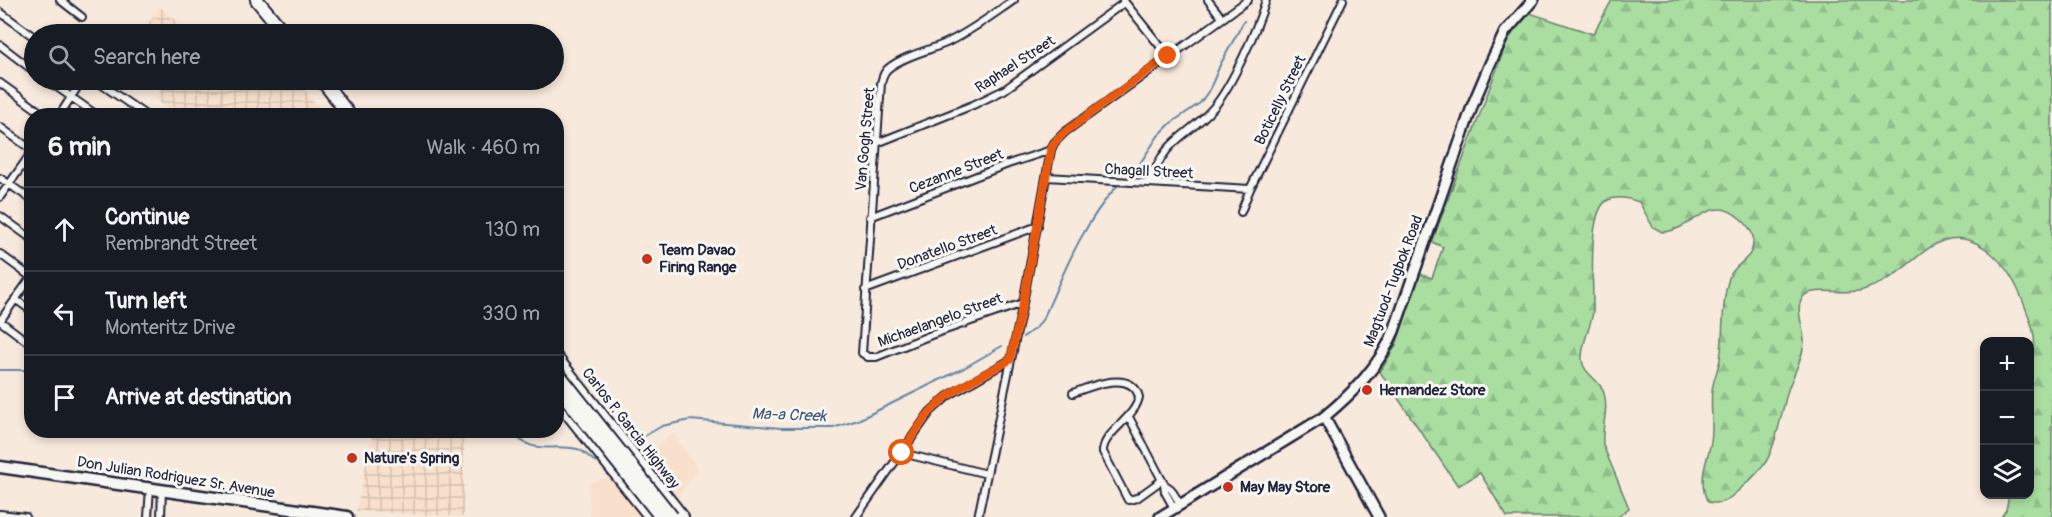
<!DOCTYPE html>
<html lang="en">
<head>
<meta charset="utf-8">
<style>
	:root { --surface:#171b24; --page:#242831; --text:#f1f3f6; --muted:#9ea1a6; --line:#363941 }
	body { margin:0; font-family:Pangolin,sans-serif; background:var(--page); color:var(--text) }
	.controls { position:absolute; right:18px; bottom:18px; display:grid; overflow:hidden; border-radius:12px; box-shadow:0 3px 9px #0003 }
	.controls button { width:54px; height:54px; display:grid; place-items:center; padding:0; border:0; border-bottom:2px solid var(--line); background:var(--surface); color:var(--text); font:30px sans-serif }
	.stop { position:absolute; width:18px; height:18px; margin:-14px; border:4px solid #ea580c; border-radius:50%; background:#fff }
	.stop.end { background:#ea580c; border-color:#fff; box-shadow:0 2px 6px #0008 }
	.list { margin:0; padding:0; list-style:none }
	h2 { display:flex; justify-content:space-between; align-items:center; height:78px; margin:0; padding:0 24px; font-size:26px }
	h2 small { font-size:20px; font-weight:400; color:var(--muted) }
	.list li { display:grid; grid-template-columns:39px 1fr auto; gap:18px; align-items:center; box-sizing:border-box; height:84px; padding:0 24px; border-top:2px solid var(--line) }
	.list b { display:block; font-size:22px; white-space:nowrap }
	.list p { margin:0; font-size:20px; white-space:nowrap; color:var(--muted) }
	.list em { font-size:20px; font-style:normal; color:var(--muted) }
	.icon { flex:none; width:33px; height:33px; fill:none; stroke:currentColor; stroke-width:2; stroke-linecap:round; stroke-linejoin:round }
	.map { position:relative; flex:none; width:2052px; height:517px; overflow:hidden }
	.search { position:absolute; background:var(--surface); box-shadow:0 3px 9px #0003; left:24px; top:24px; width:540px; height:66px; display:flex; align-items:center; gap:15px; box-sizing:border-box; padding:0 21px; border-radius:33px; color:var(--muted); font-size:22px }
	.panel { position:absolute; background:var(--surface); box-shadow:0 3px 9px #0003; left:24px; top:108px; width:540px; height:330px; border-radius:24px }
	.map>svg:first-child { display:block }
</style>
</head>
<body>
<div class="map">
<svg width="2052" height="517" viewBox="0 0 2052 517">
	<defs>
		<pattern id="industrial-grid" width="8" height="8" patternUnits="userSpaceOnUse" patternTransform="scale(1.5)"><rect width="8" height="8" fill="#f8e0cd"/><path d="M0 4h8M4 0v8" fill="none" stroke="#d4c0b1"/></pattern>
		<pattern id="forest-firs" width="22" height="20" patternUnits="userSpaceOnUse" patternTransform="scale(1.5)"><rect width="22" height="20" fill="#a9dea0"/><path d="M5 1l3.5 6h-7zM16 11l3.5 6h-7z" fill="#91be8b"/></pattern>
	</defs>
	<rect width="100%" height="100%" fill="#f7e9dc"/>
	<filter id="ink" filterUnits="userSpaceOnUse"><feTurbulence type="fractalNoise" baseFrequency=".0167" numOctaves="2"/><feDisplacementMap in="SourceGraphic" scale="12" xChannelSelector="R" yChannelSelector="G"/><feConvolveMatrix kernelMatrix="1 2 1 2 8 2 1 2 1" color-interpolation-filters="sRGB"/></filter>
	<g filter="url(#ink)">
		<path fill="#f8e0cd" d="M673,434L698,469L675,501L640,458Z
			M613,476L641,513L635,517H590L589,483Z"/>
		<path fill="url(#industrial-grid)" d="M160,7L193,34H140Z
			M166,80H297L324,115H178L154,98Z
			M373,431H465L463,517L356,511Z"/>
		<path fill="url(#forest-firs)" stroke="#66806e" stroke-width="1.5" d="M1612,0H2052V517H2001L2006,510L2009,495L2030,494V360C2040,343 2031,322 2024,304C2016,282 2005,263 1986,249C1944,219 1921,259 1888,279C1881,284 1871,287 1863,290C1848,295 1814,287 1805,295C1792,307 1805,327 1804,343C1803,358 1793,375 1788,390C1781,413 1778,439 1767,460C1760,472 1749,481 1739,490C1729,499 1722,506 1708,502C1704,495 1703,489 1703,481C1703,466 1709,455 1711,441C1714,424 1710,407 1712,391C1713,380 1718,370 1720,360C1724,333 1721,304 1729,278C1735,261 1756,261 1753,237C1751,225 1732,209 1720,209C1703,208 1684,232 1662,232L1653,227L1639,202C1630,199 1618,195 1608,200C1586,211 1594,289 1593,311C1591,328 1581,343 1582,360C1583,373 1598,379 1603,390C1610,408 1601,426 1603,445L1629,508L1618,517H1507L1480,473L1458,486L1380,372L1396,345L1420,274L1432,278L1443,247L1432,242L1505,47L1514,31L1530,13L1593,34Z"/>
		<g fill="none" stroke-linecap="round" stroke-linejoin="round">
			<path stroke="#6386a6" stroke-width="2" d="M1135,171L1158,136L1171,123L1200,103L1210,89L1220,65L1244,21
				M1023,337L1037,327L1044,317C1065,270 1082,225 1117,186
				M0,370H25L32,372
				M510,430C533,457 549,443 577,449C587,451 590,463 602,462
				M634,442L662,426L690,420L781,428H833L858,420L964,368L1002,346"/>
			<g stroke="#22223b" stroke-width="10">
				<path id="street" d="M60,0L82,17
					M1014,0C992,15 970,32 946,43C928,51 906,55 890,67C884,71 883,76 881,83L862,353L868,357H876L931,335L1023,303
					M1123,0L1168,56
					M1208,0L1222,18
					M0,12L34,37
					M0,45L34,71
					M47,80L98,116
					M95,80L147,116
					M0,83L46,116
					M59,116L82,80
					M0,127L32,150
					M877,143L973,105L1004,90L1125,2
					M1047,177L1250,189
					M0,178L32,200
					M1150,183C1165,137 1187,138 1214,107C1233,84 1257,29 1266,0
					M0,197L32,152
					M1241,212L1250,189L1343,0
					M0,216L32,239
					M870,217L1008,164L1051,150
					M0,254L31,277
					M32,276L0,321L32,345
					M865,290L1038,226
					M15,299L32,311
					M1073,393C1091,386 1132,369 1139,397C1135,419 1102,433 1103,452L1128,500L1137,498L1162,480
					M1129,417L1164,484L1165,492L1174,508
					M902,453L987,474
					M1164,484L1171,489L1180,504
					M0,514L26,517
					M148,517L150,488
					M161,517L162,490
					M856,517L930,412L948,396L1010,360
					M978,517L1023,303L1051,150L1054,143L1065,132L1248,0"/>
			</g>
			<g stroke="#22223b" stroke-width="14">
				<path id="secondary" d="M1324,417L1379,517
					M1160,517L1324,417C1354,392 1379,367 1394,331L1473,104L1490,64L1505,32L1533,0"/>
			</g>
			<g stroke="#22223b" stroke-width="15">
				<path id="primary" d="M0,467L347,517"/>
			</g>
			<g stroke="#22223b" stroke-width="16">
				<path id="highway" d="M257,0L285,34
					M322,80L350,116
					M556,358L682,517
					M556,398L651,517"/>
			</g>
			<use href="#street" stroke="#f6f6f2" stroke-width="6"/>
			<use href="#secondary" stroke="#f6f6f2" stroke-width="9"/>
			<use href="#primary" stroke="#f6f6f2" stroke-width="10"/>
			<use href="#highway" stroke="#f6f6f2" stroke-width="12"/>
			<g stroke="#22223b" stroke-width="16" stroke-linecap="butt">
				<path id="highway-bridge" d="M556,371L672,517
					M556,385L661,517"/>
			</g>
			<use href="#highway-bridge" stroke="#f6f6f2" stroke-width="12"/>
		</g>
	</g>
	<g fill="none" stroke-linecap="round" stroke-linejoin="round" filter="url(#ink)">
		<path stroke="#ea580c" stroke-width="8" d="M902,453C911,439 920,423 931,411C952,388 984,375 1010,360L1023,303L1051,150L1054,143L1065,132L1168,56"/>
	</g>
	<g fill="#c8321e" stroke="#f6f6f2" stroke-width="2">
		<circle cx="647" cy="259" r="6"/>
		<circle cx="1367" cy="390" r="6"/>
		<circle cx="352" cy="458" r="6"/>
		<circle cx="1228" cy="487" r="6"/>
	</g>
	<g text-anchor="middle" stroke-width="6" stroke-linejoin="round" paint-order="stroke">
		<g font-size="15" fill="#22223b" stroke="#f6f6f2">
			<text transform="translate(1015 64) rotate(-33)" y="5">Raphael Street</text>
			<text transform="translate(1280 100) rotate(-64)" y="5">Boticelly Street</text>
			<text transform="translate(865 139) rotate(-85)" y="5">Van Gogh Street</text>
			<text transform="translate(956 171) rotate(-21)" y="5">Cezanne Street</text>
			<text transform="translate(1149 171) rotate(3)" y="5">Chagall Street</text>
			<text transform="translate(947 247) rotate(-20)" y="5">Donatello Street</text>
			<text transform="translate(1393 281) rotate(-69)" y="5">Magtuod-Tugbok Road</text>
			<text transform="translate(940 320) rotate(-20)" y="5">Michaelangelo Street</text>
			<text transform="translate(631 428) rotate(52)" y="5">Carlos P. Garcia Highway</text>
			<text transform="translate(176 477) rotate(9)" y="5">Don Julian Rodriguez Sr. Avenue</text>
		</g>
		<g font-size="15" font-weight="bold" fill="#22223b" stroke="#f6f6f2" text-anchor="start">
			<text x="659" y="255">Team Davao<tspan x="659" dy="17">Firing Range</tspan></text>
			<text x="1379" y="395">Hernandez Store</text>
			<text x="364" y="463">Nature's Spring</text>
			<text x="1240" y="492">May May Store</text>
		</g>
		<g font-size="16" font-style="italic" fill="#435471" stroke="#f6f6f2">
			<text transform="translate(789 414) rotate(2)" y="6">Ma-a Creek</text>
		</g>
	</g>
</svg>
<div class="controls">
<button>+</button>
<button>−</button>
<button><svg class="icon" aria-label="layers" viewBox="0 0 24 24"><path d="M12 4l9 5-9 5-9-5zM3 14l9 5 9-5"/></svg></button>
</div>
<div class="stop" style="left:902px;top:453px"></div>
<div class="stop end" style="left:1168px;top:56px"></div>
<div class="search"><svg class="icon" aria-label="search" viewBox="0 0 24 24"><circle cx="10" cy="10" r="6"/><path d="M15 15l6 6"/></svg>Search here</div>
<section class="panel">
<h2>6 min<small>Walk · 460 m</small></h2>
<ul class="list">
<li><svg class="icon" aria-label="ahead" viewBox="0 0 24 24"><path d="M12 20V5M6 11l6-6 6 6"/></svg><div><b>Continue</b><p>Rembrandt Street</p></div><em>130 m</em></li>
<li><svg class="icon" aria-label="left" viewBox="0 0 24 24"><path d="M17 20v-9H6M10 6l-5 5 5 5"/></svg><div><b>Turn left</b><p>Monteritz Drive</p></div><em>330 m</em></li>
<li><svg class="icon" aria-label="arrive" viewBox="0 0 24 24"><path d="M6 21V4h12l-3 4 3 4H6"/></svg><div><b>Arrive at destination</b></div></li>
</ul>
</section>
</div>
</body>
</html>
